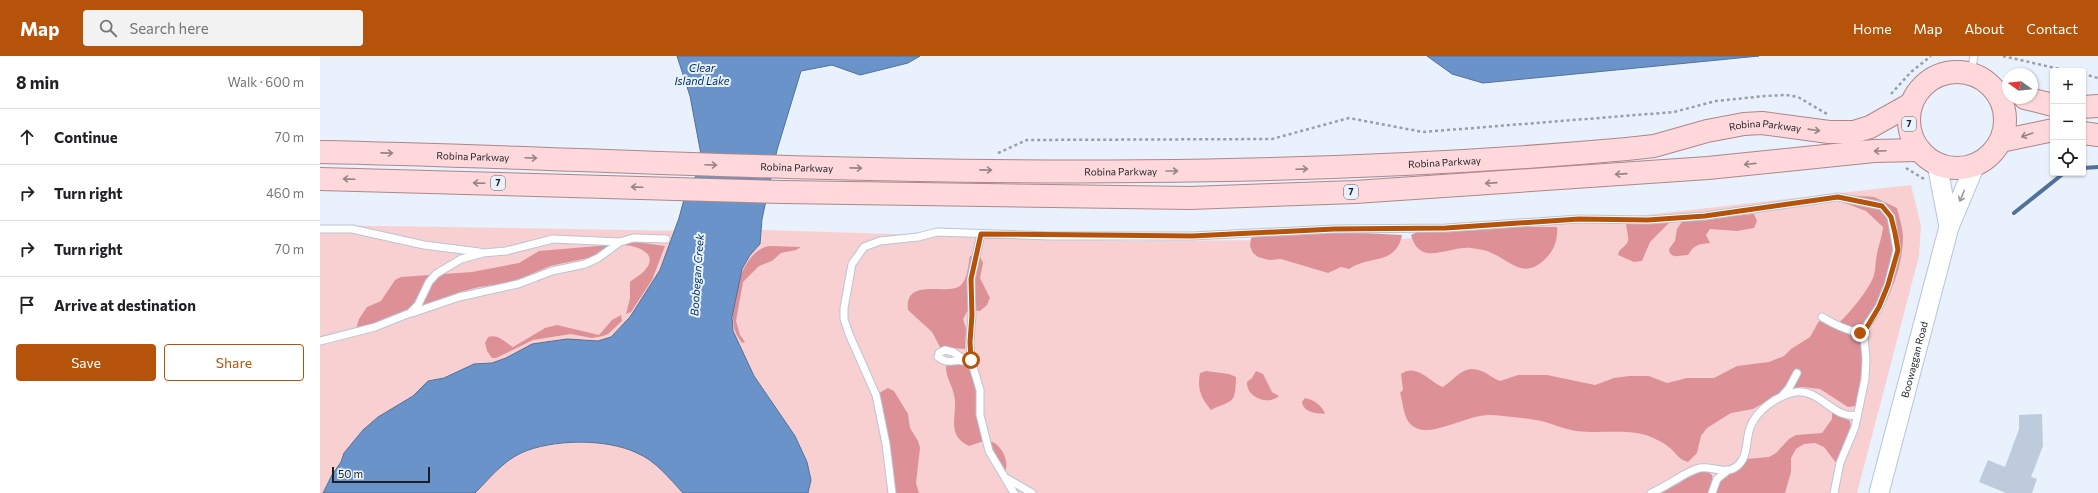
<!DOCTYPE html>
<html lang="en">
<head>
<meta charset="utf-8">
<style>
	:root { --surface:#fff; --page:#f2f2f2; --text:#202124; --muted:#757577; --line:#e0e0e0; --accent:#b45309 }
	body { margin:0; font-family:Commissioner,sans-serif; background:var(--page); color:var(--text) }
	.controls { position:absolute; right:12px; top:12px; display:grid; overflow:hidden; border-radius:4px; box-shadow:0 1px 3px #0004 }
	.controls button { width:36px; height:36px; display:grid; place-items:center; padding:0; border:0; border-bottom:1px solid var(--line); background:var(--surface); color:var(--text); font:20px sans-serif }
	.compass { position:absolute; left:1682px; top:12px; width:36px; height:36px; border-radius:50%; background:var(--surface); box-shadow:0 1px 3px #0004; rotate:285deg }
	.scale { position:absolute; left:12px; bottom:10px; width:98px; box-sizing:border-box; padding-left:4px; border:2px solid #1a1f26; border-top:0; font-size:11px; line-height:14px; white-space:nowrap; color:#1a1f26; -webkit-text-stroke:3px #e8f1fc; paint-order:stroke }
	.stop { position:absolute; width:12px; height:12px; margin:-9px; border:3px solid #b45309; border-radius:50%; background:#fff }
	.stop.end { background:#b45309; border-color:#fff; box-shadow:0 1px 4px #0008 }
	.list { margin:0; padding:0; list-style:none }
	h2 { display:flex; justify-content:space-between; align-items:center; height:52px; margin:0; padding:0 16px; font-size:17px }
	h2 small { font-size:13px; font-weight:400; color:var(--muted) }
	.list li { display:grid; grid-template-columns:26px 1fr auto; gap:12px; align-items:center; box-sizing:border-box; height:56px; padding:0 16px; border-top:1px solid var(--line) }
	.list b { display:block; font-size:15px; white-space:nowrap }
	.list em { font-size:13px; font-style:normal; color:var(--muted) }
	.actions { display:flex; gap:8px; padding:12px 16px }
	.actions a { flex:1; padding:9px 0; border:1px solid var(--accent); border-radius:4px; text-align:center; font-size:14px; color:var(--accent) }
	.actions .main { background:var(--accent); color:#fff }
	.icon { flex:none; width:22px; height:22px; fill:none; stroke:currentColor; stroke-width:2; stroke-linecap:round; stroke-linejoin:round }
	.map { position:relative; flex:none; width:1778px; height:437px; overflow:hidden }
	header { display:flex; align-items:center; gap:24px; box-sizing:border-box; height:56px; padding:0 20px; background:var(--accent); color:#fff }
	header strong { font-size:19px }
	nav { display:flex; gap:22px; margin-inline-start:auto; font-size:14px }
	.search { width:280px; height:36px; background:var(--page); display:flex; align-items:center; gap:10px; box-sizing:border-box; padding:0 14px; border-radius:4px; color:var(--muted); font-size:15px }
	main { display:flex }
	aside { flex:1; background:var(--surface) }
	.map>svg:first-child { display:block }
</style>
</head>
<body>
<header>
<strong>Map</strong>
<div class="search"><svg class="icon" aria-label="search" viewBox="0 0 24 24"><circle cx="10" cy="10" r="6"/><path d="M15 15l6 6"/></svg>Search here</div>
<nav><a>Home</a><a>Map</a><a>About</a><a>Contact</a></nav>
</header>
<main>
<aside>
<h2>8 min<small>Walk · 600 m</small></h2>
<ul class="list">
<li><svg class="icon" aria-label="ahead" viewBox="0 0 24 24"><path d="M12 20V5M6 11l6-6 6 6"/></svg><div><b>Continue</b></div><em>70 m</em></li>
<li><svg class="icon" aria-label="right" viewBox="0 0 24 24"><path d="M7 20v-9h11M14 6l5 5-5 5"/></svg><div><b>Turn right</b></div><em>460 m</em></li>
<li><svg class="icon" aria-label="right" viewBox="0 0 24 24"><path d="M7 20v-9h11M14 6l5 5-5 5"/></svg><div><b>Turn right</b></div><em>70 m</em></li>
<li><svg class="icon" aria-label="arrive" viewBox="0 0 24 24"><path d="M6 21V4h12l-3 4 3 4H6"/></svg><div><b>Arrive at destination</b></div></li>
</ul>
<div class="actions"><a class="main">Save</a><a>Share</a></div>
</aside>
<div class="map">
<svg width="1778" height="437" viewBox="0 0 1778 437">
	<rect width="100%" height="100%" fill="#e8f1fc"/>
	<path fill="#f9d0d2" d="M1591,129L1601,170L1599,200L1537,437H0V169L372,175L441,174L808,185L1083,183L1300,162Z"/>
	<path fill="#dd9197" d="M1525,139L1554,141L1577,152C1579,161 1583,172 1583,182C1583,211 1567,251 1549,273L1537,274L1517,268C1527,261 1551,231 1554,219C1556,212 1555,205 1557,198C1559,187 1562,182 1563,171L1546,155L1522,146Z
		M1434,158L1437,165L1434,172L1417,175L1390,173L1386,179L1390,187C1378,188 1374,189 1368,199C1360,199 1350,204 1349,193L1355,185L1357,173L1363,164Z
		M1351,165L1330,186L1322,205L1314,206L1298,199C1299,192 1306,191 1308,185C1309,180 1306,173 1306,167Z
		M1190,171H1237C1238,182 1235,192 1228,200C1202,229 1189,200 1163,194C1159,193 1155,193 1151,192C1128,190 1100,212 1091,179L1099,175H1146Z
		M1023,176L1082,179C1076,210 1048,199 1029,213L1021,211L1008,217L961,203L949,204L938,201L933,197L930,190L931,182L936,180Z
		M316,186L345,190L332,224L311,256L306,258L310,242V226C314,222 321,219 325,214C340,197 316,189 302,189Z
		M289,189L273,201L230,210L200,223L181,228L159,231L140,236L62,266L36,273L39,263L47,251L61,245L75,224L81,221L152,216L199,207L219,195Z
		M450,190L481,191L476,194L461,197L452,205L439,210L423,226L416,265L420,279L425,286L422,287C418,282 415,276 414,271C409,246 422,193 450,190Z
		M650,200H660L663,207L660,222L670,242L667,249L660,255L648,254L643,263L646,272L645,293L620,291L612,276L588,254C584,219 631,242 642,228C648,220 648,209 650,200Z
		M301,259L302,265L288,278L283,280L272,282L251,278L213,284L176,302H172L167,295L165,287L168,281C179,278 184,286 193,291L225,272L237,269L279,279L292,264Z
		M1499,265L1523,276L1541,281L1544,310L1538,345L1535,350L1528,351L1500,333L1482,331L1472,333L1459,338L1433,353L1411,357L1387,372L1381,380L1377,397L1368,406C1359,404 1357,398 1350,392C1343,386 1334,382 1326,379C1302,373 1280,378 1256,375C1244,373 1233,368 1221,365C1205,362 1186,360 1170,359C1149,358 1113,381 1096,372C1083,366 1084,349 1080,337L1083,334L1081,318C1097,306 1113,329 1123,331C1139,320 1144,307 1164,316C1170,319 1174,323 1180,325L1198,319H1227L1275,329L1294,322L1309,320H1329L1347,327L1367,322H1394L1417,310L1449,306L1464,300L1471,293L1490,281Z
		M643,307L651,312L655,321L664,385L649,390C624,378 639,358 634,339C632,328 625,321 626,309Z
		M886,315L909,318L916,321C915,349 914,343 891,354C881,342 877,333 880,317Z
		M936,315L943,318L952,336L959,340C948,350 926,341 927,326L932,322Z
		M568,332L574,335L588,358L590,372L598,385L600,392L596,427L599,437H575L559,337Z
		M985,342C993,343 1003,350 1005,358C996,357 984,357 982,346Z
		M1512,355L1530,365L1531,372L1517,408L1504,391L1495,387L1484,388L1476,393L1471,402V416L1465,437H1396L1401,424L1426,403L1449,401L1456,397L1469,383L1476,379L1502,377L1512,363Z
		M670,385C681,388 690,405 685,416L675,404Z
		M1378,415H1387L1392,419L1393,428L1390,437H1338L1358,428Z"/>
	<path fill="#6a94c9" stroke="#527198" d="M357,0H600L588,7L540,19L512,9L481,15L457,94L442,163L440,188L430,199L422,213L412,261L413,275L434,320L475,380L487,406L491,424L488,437H363C349,422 336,405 317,397C286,382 232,383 201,397C182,406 169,423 155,437H3L12,419L21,406L24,397L43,374L58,361L93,340L108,325L124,322L154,308L172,307L186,302L212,288L247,283L278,285L291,281L310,261L340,214L359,162L366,136L383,109L370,40Z
		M1107,0H1439L1163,27L1132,18Z"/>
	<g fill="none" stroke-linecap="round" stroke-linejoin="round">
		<path stroke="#527198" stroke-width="4" d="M1763,112L1778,111
			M1694,157L1744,117"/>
	</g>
	<path fill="#bdcbdc" d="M1722,358L1723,390L1711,421L1717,423L1712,437H1686L1659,426L1668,404L1685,411L1699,373V359Z"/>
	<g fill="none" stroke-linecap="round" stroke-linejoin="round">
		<g stroke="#b7c5d7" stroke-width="9">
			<path id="lane" d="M1651,17L1654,0
				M0,173H32L104,189L159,196
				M661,178L651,223L652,259L650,286L651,304L660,334V359L669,395L694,437
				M92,257L139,241L198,228L232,215L265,208L278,202L300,186
				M1502,261C1515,269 1525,274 1540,277L1546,273
				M0,285L55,271L90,257L98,249L109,226L116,218L141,203L163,197L186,195L233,183L300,186L313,182L346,183
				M625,294L633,296L652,309C650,307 646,305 643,305C633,303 628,309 618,301L619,297Z
				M1461,341L1469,332L1477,317
				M686,422L712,437
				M572,437L566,388L556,339L529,278L524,263V252L532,208L544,191L560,185L598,181L617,176L731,180H872L1014,173L1126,172L1259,163L1328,164L1385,160L1518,141L1562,150L1571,161L1577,194L1568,229L1559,251L1547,269L1544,281L1546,303L1545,323L1535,371L1520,407L1514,437
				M1331,437C1348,431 1363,416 1380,412C1392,410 1405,419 1416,411C1429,401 1425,386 1430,372C1436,354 1458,339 1476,336C1500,333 1514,364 1537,359
				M1392,437L1397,423L1407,415"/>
		</g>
		<g stroke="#b7c5d7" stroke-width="21">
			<g id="secondary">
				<path d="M1617,108L1629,171"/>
				<path id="s1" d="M1559,437L1629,171L1655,109"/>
			</g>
		</g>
		<g stroke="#ae868b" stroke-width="24">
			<g id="primary">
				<circle cx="1637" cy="64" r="48"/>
				<path d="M1705,42L1733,49"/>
				<path d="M1763,51L1778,50"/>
				<path d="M1763,77L1778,79"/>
				<path d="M1681,85L1733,74"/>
				<path id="s2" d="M0,96C156,99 311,107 467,111C747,119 1028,118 1307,93L1334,90L1387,75L1424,68L1442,67L1509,76H1534L1550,71L1591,48"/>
				<path d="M0,123L463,136L870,142L1035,136L1388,112L1554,95L1599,94"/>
			</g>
		</g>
		<path stroke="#979fa8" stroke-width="2.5" stroke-dasharray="3 3" stroke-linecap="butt" d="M1683,0L1748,15
			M1763,18L1778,22
			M1571,38L1591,16L1611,0
			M678,97L707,84L952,83L1029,62L1103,76L1354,56L1396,45L1445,40L1466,39L1478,41L1507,58
			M1586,112L1604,123"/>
		<use href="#lane" stroke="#fff" stroke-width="7"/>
		<use href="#secondary" stroke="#fff" stroke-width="19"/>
		<use href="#primary" stroke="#fed8da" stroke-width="22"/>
	</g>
	<defs><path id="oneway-shaft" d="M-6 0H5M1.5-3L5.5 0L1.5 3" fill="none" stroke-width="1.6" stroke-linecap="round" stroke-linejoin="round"/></defs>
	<g stroke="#978589">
		<use href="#oneway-shaft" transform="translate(1494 74) rotate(8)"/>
		<use href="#oneway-shaft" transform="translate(1707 79) rotate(161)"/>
		<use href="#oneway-shaft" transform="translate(1560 95) rotate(178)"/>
		<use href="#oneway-shaft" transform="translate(67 97) rotate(1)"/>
		<use href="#oneway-shaft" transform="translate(211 102) rotate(2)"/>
		<use href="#oneway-shaft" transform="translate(1430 108) rotate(174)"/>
		<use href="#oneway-shaft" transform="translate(391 109) rotate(2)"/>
		<use href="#oneway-shaft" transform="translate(536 112) rotate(1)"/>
		<use href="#oneway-shaft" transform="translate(982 113) rotate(-2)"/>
		<use href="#oneway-shaft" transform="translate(666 114) rotate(1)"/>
		<use href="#oneway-shaft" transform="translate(852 115)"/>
		<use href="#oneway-shaft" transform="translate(1301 118) rotate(176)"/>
		<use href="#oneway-shaft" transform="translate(29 123) rotate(-178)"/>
		<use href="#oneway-shaft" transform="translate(159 127) rotate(-178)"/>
		<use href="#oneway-shaft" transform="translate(1171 127) rotate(176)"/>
		<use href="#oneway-shaft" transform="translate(317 131) rotate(-178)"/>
	</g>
	<use stroke="#989a9d" href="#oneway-shaft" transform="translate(1642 140) rotate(113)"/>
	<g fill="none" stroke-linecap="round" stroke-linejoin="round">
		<path stroke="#b45309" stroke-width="5" d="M651,304L650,286L652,259L651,223L661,178L872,180L1014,173L1126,172L1259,163L1328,164L1385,160L1518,141L1562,150L1571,161L1575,177L1578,194L1568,229L1559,251L1544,276L1540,277"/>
	</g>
	<g text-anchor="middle" stroke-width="4" stroke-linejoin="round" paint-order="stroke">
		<g fill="#e8f1fc" stroke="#585e66" stroke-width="1">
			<rect x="1582" y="61" width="14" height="14" rx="3"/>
			<rect x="171" y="120" width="14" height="14" rx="3"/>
			<rect x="1024" y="129" width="14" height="14" rx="3"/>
		</g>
		<g font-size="9" font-weight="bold" fill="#1a1f26">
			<text x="1589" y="71">7</text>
			<text x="178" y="130">7</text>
			<text x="1031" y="139">7</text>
		</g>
		<g font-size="10" fill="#1a1f26" stroke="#e8f1fc">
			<text dy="4" stroke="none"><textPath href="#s2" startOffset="1449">Robina Parkway</textPath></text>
			<text dy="4" stroke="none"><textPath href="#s2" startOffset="153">Robina Parkway</textPath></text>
			<text dy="4" stroke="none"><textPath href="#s2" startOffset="1125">Robina Parkway</textPath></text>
			<text dy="4" stroke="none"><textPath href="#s2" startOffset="477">Robina Parkway</textPath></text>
			<text dy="4" stroke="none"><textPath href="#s2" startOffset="801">Robina Parkway</textPath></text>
			<text dy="4" stroke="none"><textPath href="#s1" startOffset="138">Boowaggan Road</textPath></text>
		</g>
		<g font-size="11" font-style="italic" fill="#023161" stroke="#e8f1fc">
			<text x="382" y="16">Clear<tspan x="382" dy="13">Island Lake</tspan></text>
			<text transform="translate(377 219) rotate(-86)" y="4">Boobegan Creek</text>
		</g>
	</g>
</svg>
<div class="controls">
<button>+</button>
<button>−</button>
<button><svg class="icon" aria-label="locate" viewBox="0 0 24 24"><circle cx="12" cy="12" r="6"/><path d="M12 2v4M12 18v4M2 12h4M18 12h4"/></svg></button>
</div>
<svg class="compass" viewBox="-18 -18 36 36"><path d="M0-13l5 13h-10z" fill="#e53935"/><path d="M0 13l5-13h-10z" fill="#757577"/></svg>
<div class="scale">50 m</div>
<div class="stop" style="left:651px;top:304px"></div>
<div class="stop end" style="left:1540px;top:277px"></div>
</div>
</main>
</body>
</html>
